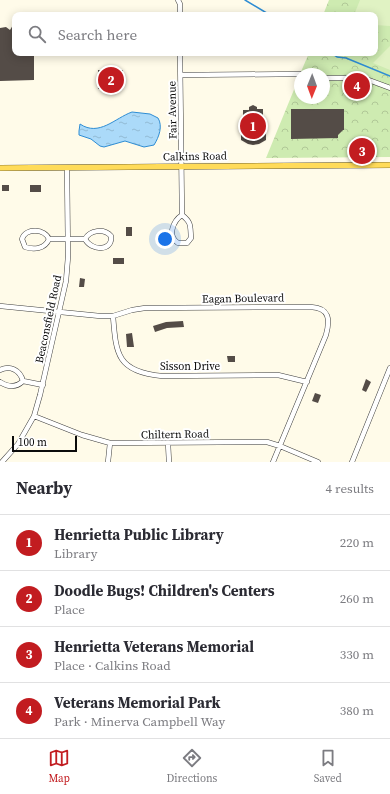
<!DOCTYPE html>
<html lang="en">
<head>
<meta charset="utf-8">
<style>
	:root { --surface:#fff; --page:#f2f2f3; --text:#2b2b33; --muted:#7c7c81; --line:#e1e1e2; --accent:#c21c20 }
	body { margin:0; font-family:"Source Serif 4",serif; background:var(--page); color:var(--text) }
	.compass { position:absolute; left:294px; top:68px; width:36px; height:36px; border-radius:50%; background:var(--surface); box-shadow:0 2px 10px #0003; rotate:181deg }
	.scale { position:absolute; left:12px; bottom:10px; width:65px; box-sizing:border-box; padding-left:4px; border:2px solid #0b0b0b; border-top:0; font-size:11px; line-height:14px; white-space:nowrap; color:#0b0b0b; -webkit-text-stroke:3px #fff; paint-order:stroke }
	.you { position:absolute; left:165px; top:239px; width:14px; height:14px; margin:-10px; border:3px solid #fff; border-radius:50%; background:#1a73e8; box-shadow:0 0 0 6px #1a73e833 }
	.badge { display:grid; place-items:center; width:26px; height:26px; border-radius:50%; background:var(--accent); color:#fff; font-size:13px; font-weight:700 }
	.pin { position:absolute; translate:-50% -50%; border:2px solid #fff; box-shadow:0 1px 4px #0006 }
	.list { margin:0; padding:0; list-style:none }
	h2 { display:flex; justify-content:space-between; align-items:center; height:52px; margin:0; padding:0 16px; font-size:17px }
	h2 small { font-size:13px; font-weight:400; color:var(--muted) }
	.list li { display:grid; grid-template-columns:26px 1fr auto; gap:12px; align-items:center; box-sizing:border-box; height:56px; padding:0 16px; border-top:1px solid var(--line) }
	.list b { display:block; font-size:15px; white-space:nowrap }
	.list p { margin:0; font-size:13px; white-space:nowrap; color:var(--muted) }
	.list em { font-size:13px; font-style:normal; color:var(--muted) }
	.icon { flex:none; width:22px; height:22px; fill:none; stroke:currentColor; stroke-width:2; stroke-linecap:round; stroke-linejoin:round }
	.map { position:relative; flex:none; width:390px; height:462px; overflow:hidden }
	.search { position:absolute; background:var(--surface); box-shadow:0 2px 10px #0003; left:12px; right:12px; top:12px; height:44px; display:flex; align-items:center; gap:10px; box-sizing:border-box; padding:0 14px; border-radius:8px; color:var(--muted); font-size:15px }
	.sheet { height:276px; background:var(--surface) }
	nav { display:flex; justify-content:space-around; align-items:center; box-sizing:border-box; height:56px; border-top:1px solid var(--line); background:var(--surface); font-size:11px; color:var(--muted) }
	nav a { display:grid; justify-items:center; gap:2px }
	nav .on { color:var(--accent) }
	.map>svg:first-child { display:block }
</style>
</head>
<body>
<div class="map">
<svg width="390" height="462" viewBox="0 0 390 462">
	<defs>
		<pattern id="park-crowns" width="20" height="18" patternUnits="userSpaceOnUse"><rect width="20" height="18" fill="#ceebb1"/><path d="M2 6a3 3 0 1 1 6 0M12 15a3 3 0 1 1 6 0" fill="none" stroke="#b0c897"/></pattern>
		<pattern id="water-ripples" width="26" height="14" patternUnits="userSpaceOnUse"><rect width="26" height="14" fill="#abdaf9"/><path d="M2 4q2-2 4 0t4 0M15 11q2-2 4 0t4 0" fill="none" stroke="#92bad4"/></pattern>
	</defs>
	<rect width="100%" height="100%" fill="#fffbe9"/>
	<path fill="url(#park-crowns)" d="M329,0H390V157L266,158L300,75V98H324V74H300L309,53H375V15H323Z"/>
	<path fill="#e0f2c3" d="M360,0H390V26L375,25V15H354Z
		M390,46V70L373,63Z"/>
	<path fill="url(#water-ripples)" stroke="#2e8dd4" d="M132,112L150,114L158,118C163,126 159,137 154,145L144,147L125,141L104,147L100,146L91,139L79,135V131L80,124C99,137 115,118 132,112Z"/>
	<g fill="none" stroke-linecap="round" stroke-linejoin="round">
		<path stroke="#2e8dd4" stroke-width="1.5" d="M245,0L270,15
			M331,53L337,57L346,58L390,76"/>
	</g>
	<path fill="#544c47" d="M13,25L15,26V53H25V55H34V80L0,81V28L6,27L10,30Z
		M98,70H123V89L107,91V89H98Z
		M253,105L257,107V109H263V119H266V140L259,144L253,145L248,144L241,140V120H243V110H249V107Z
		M291,109H344V130H343L338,135V138L291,139Z
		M2,185H9V191H2Z
		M30,185H41V192H30Z
		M126,227H132V236H126Z
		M113,258H124V264H113Z
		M80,278L85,279L84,287H79Z
		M183,321L184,327L167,328L155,332L153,326L166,322Z
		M132,333L134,347H127L126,334Z
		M227,356H235V362H228Z
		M366,379L371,382L366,392L362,390Z
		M315,393L321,395L318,403L312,401Z"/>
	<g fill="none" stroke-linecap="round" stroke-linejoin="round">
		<g stroke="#3e3e3e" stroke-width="5.5">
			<path id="minor" d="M178,0L180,4V15
				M180,53L182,215C173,221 167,236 178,243H187L191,238C190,226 192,223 182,215
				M181,75L300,74
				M324,78H359L366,79L390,88
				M49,239C45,249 34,250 25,247L22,239C26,227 45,229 49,239H85C91,251 113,252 111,236C104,228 90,230 85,239
				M0,306L100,316H113L132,310L145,308L311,307C330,308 330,320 326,335L273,462
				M113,316C116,354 117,372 162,376L278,375L307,382
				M0,370C10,365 20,370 23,381
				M23,381L43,385
				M0,382C8,387 16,388 23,381
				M34,416L82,435L110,443L267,442L280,446L318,462
				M168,443L169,462
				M2,462L18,444L34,416L40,395L66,281L68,257L67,168
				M108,462L110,443
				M352,462L390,368"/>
		</g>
		<g stroke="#1c1c1c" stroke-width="6">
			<path id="major" d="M0,168L390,165"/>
		</g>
		<use href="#minor" stroke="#fff" stroke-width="4.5"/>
		<use href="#major" stroke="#ffdb59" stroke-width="5.5"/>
	</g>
	<g text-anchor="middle" stroke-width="4" stroke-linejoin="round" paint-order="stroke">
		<g font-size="11" fill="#0b0b0b" stroke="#fff">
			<text transform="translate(172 110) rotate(-91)" y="4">Fair Avenue</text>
			<text transform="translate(195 156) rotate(-1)" y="4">Calkins Road</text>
			<text transform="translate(243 298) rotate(-1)" y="4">Eagan Boulevard</text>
			<text transform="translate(48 319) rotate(-78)" y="4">Beaconsfield Road</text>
			<text x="190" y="370">Sisson Drive</text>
			<text transform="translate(175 434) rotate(-1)" y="4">Chiltern Road</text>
		</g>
	</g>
</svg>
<svg class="compass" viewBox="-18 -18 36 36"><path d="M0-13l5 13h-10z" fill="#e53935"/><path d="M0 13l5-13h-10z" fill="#7c7c81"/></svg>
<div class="scale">100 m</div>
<div class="you"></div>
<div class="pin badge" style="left:253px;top:126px">1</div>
<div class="pin badge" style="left:111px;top:80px">2</div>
<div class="pin badge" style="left:362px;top:151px">3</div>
<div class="pin badge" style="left:357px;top:86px">4</div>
<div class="search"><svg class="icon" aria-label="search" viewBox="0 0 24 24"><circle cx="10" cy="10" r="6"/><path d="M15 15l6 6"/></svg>Search here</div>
</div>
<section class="sheet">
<h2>Nearby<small>4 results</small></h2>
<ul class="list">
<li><span class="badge">1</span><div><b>Henrietta Public Library</b><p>Library</p></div><em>220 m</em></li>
<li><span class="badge">2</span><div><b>Doodle Bugs! Children's Centers</b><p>Place</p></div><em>260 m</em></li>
<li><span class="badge">3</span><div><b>Henrietta Veterans Memorial</b><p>Place · Calkins Road</p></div><em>330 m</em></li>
<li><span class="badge">4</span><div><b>Veterans Memorial Park</b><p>Park · Minerva Campbell Way</p></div><em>380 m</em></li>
</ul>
</section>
<nav>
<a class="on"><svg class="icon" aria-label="map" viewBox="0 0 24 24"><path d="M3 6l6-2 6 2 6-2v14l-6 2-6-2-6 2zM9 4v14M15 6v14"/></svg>Map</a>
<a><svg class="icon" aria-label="directions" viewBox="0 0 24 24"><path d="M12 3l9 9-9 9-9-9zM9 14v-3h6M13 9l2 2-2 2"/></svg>Directions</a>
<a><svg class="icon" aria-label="saved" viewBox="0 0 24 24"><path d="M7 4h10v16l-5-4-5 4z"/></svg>Saved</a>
</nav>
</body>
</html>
